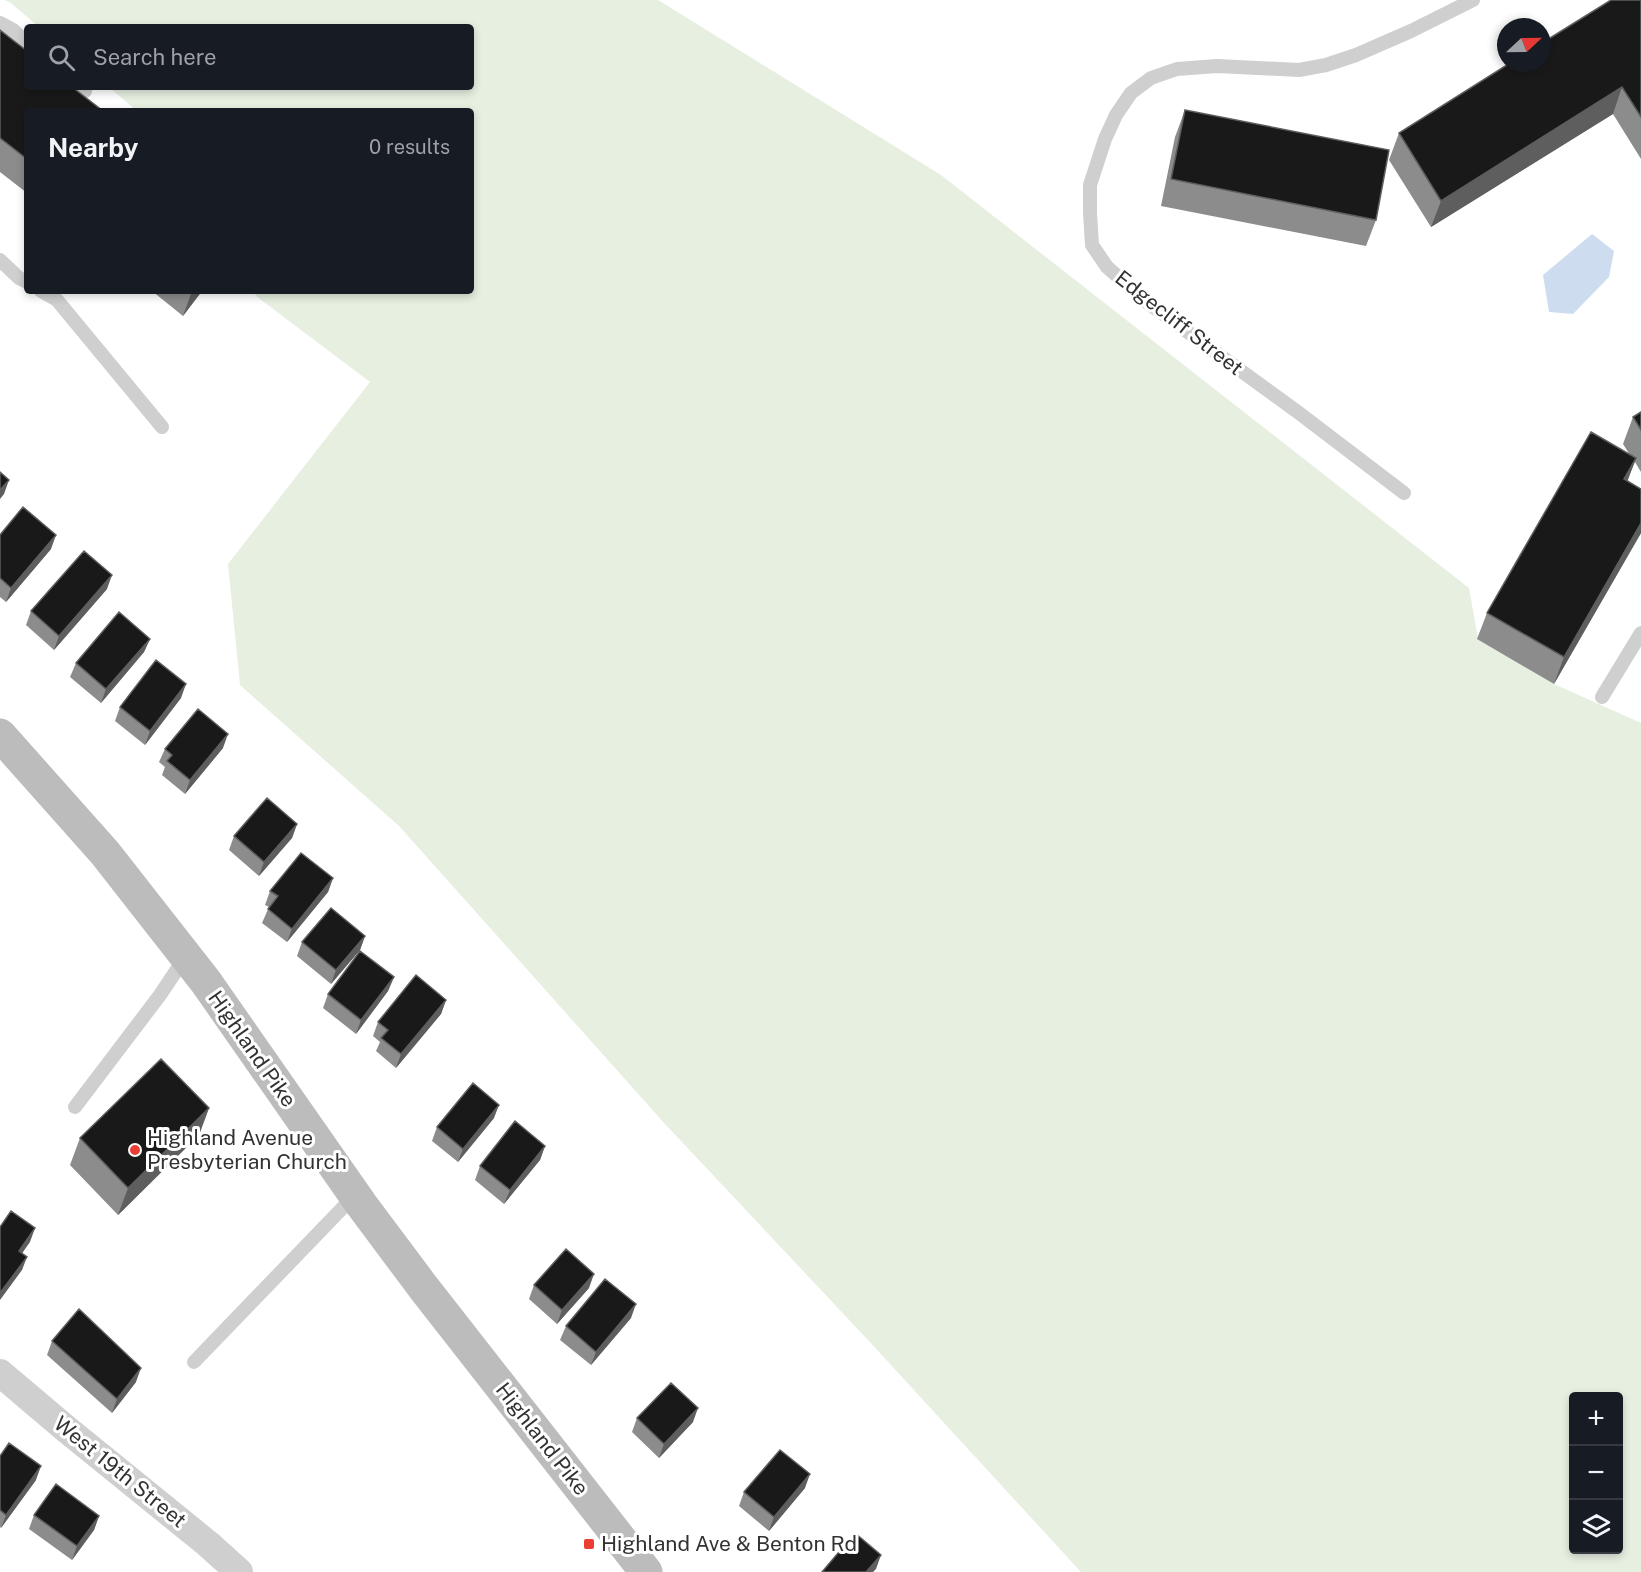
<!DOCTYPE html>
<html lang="en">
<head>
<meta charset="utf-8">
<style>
	:root { --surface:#171b24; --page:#242831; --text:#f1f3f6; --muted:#9ea1a6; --line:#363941 }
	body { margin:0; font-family:"Public Sans",sans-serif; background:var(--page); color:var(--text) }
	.controls { position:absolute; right:18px; bottom:18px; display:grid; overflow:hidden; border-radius:6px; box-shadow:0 3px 9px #0003 }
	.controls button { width:54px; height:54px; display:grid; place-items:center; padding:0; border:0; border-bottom:2px solid var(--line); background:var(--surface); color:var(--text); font:30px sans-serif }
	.compass { position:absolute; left:1497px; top:18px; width:54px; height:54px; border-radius:50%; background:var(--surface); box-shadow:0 3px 9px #0003; rotate:68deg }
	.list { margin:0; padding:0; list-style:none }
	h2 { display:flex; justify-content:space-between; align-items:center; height:78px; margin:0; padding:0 24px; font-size:26px }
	h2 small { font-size:20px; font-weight:400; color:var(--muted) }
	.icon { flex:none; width:33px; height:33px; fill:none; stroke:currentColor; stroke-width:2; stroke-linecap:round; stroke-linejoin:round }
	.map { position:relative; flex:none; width:1641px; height:1572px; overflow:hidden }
	.search { position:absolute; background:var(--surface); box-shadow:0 3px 9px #0003; left:24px; top:24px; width:450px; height:66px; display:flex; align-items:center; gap:15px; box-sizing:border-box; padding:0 21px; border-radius:6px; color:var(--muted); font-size:22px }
	.panel { position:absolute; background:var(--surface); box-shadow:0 3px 9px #0003; left:24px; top:108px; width:450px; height:186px; border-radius:6px }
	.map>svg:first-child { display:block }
</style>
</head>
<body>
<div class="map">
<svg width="1641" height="1572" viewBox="0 0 1641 1572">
	<rect width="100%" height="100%" fill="#fff"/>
	<path fill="#e6efe0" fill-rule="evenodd" d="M5,0H658L941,175L1469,588L1478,639L1554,684L1641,723V1572H1081L868,1340L665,1124L399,826L240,685L228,564L370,382L256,296L254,291H471V111H137L109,87H471V27H39L11,3ZM1574,1396H1618V1550H1574Z"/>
	<path fill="#cdddef" d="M1592,234L1614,251L1609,277L1573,314L1549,312L1543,275Z"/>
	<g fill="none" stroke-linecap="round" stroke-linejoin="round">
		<path stroke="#cfcfcf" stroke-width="14" d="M0,23L13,30L27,43
			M79,87L85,91
			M0,260L19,278L27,282
			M41,291L57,300L162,427
			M1404,493L1299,413L1144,300L1107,267L1092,245L1090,213V185L1105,139L1116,115L1131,93L1151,78L1177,69L1217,66L1299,70L1326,65L1356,55L1411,31L1473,0
			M1602,697L1641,633
			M75,1107L160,995L186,956
			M194,1362L355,1195"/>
		<path stroke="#cfcfcf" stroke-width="28" d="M0,1373L65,1428L208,1544L239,1572"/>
		<path stroke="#bcbcbc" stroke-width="33" d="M0,735L105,853L206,982L361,1204L423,1287L646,1572"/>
	</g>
	<path fill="#8c8c8c" d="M1641,0V159L1613,114L1431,227L1389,160L1399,133Z
		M0,30L27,111V193L0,172Z
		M1185,110L1376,220L1366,246L1161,206L1175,137Z
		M152,291H202L183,316Z
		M1633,417L1641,430V472L1635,462L1627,481L1641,489V533L1554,684L1477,639L1487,613L1630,455L1623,444Z
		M0,535L51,549L6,602L0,597Z
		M107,589L54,650L26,625L31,611Z
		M150,639L144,652L101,703L70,677L76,663Z
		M181,698L145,745L115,721L120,707Z
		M223,748L185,794L162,775L165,767L159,762L165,749Z
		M297,824L292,838L259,876L229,850L234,836Z
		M333,878L328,892L287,942L262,923L269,907L265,905L270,891Z
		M365,936L360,950L331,984L297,956L302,942Z
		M394,977L388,991L356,1034L323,1008L328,994Z
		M446,1000L441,1014L396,1068L376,1051L380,1042L373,1036L378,1022Z
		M209,1108L199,1135L118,1215L70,1165L80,1138Z
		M494,1118L458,1162L432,1141L437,1127Z
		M545,1146L540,1160L504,1204L475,1180L480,1166Z
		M534,1285L589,1288L557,1324L529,1299Z
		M631,1318L591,1365L560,1340L566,1326Z
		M52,1341L136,1382L112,1413L47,1355Z
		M637,1418L693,1422L659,1458L632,1432Z
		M0,1456L36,1480L1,1528L0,1527Z
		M805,1488L769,1531L739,1506L744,1492Z
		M34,1515L99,1516L94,1530L72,1560L29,1529Z"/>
	<path fill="#5e5e5e" d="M1622,87L1613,114L1431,227L1441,201Z
		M192,291H202L183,316Z
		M1636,458L1626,485L1624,479Z
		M9,480L4,494L0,499V490Z
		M1641,523V533L1554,684L1564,657Z
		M56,535L51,549L6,602L11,588Z
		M112,575L107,589L54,650L59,636Z
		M150,639L144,652L101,703L106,689Z
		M186,684L181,698L145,745L150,731Z
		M228,734L223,748L185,794L190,780Z
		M297,824L292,838L259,876L264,862Z
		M333,878L328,892L287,942L292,929Z
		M365,936L360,950L331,984L336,970Z
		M394,977L388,991L356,1034L361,1020Z
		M446,1000L441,1014L396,1068L401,1054Z
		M499,1105L494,1118L458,1162L463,1149Z
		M209,1108L199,1135L118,1215L128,1188Z
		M545,1146L540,1160L504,1204L510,1190Z
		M35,1228L30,1242L14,1265L19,1251Z
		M27,1257L22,1270L0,1300V1293Z
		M594,1274L589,1288L557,1324L562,1310Z
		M636,1304L631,1318L591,1365L596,1352Z
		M141,1368L136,1382L112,1413L117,1399Z
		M698,1408L693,1422L659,1458L664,1444Z
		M41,1466L36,1480L1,1528L6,1515Z
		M810,1474L805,1488L769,1531L774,1517Z
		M99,1516L94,1530L72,1560L77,1546Z
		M881,1555L876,1569L873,1572H866Z"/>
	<path fill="#191919" stroke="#5e5e5e" stroke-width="1.5" d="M1611,0H1641V117L1622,87L1441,201L1399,133L1510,63H1542V43Z
		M0,30L27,51V87H72L103,111H27V159L0,138Z
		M1185,110L1389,150L1376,220L1171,179Z
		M1641,412V430L1633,417Z
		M1591,432L1636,458L1624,479L1641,489V523L1564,657L1487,613Z
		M0,472L9,480L0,490Z
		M23,507L56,535L11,588L0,578V535Z
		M84,551L112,575L59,636L31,611Z
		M119,612L150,639L106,689L76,663Z
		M156,660L186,684L150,731L120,707Z
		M198,709L228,734L190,780L167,761L172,755L165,749Z
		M267,798L297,824L264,862L234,836Z
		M301,853L333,878L292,929L268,909L278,896L270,891Z
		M331,908L365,936L336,970L302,942Z
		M360,951L394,977L361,1020L328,994Z
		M416,975L446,1000L401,1054L381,1038L388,1030L378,1022Z
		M161,1059L209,1108L128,1188L80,1138Z
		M473,1083L499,1105L463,1149L437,1127Z
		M515,1121L545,1146L510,1190L480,1166Z
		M11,1211L35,1228L19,1251L27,1257L0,1293V1227Z
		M566,1249L594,1274L562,1310L534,1285Z
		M605,1279L636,1304L596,1352L566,1326Z
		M79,1309L141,1368L117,1399L52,1341Z
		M671,1383L698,1408L664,1444L637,1418Z
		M9,1443L41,1466L6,1515L0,1510V1456Z
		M780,1450L810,1474L774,1517L744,1492Z
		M56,1484L99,1516L77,1546L34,1515Z
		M855,1533L881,1555L866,1572H822Z"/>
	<g fill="#eb3e32" stroke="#fff" stroke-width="2">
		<circle cx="135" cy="1150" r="6"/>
		<rect x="583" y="1538" width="12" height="12" rx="3"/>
	</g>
	<g text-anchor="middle" stroke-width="6" stroke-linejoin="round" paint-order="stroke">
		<g font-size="21" fill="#323232" stroke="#fff">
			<text transform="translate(1179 323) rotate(38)" y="7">Edgecliff Street</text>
			<text transform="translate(252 1049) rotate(55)" y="7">Highland Pike</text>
			<text transform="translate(542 1439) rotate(52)" y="7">Highland Pike</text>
			<text transform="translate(120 1472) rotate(39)" y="7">West 19th Street</text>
		</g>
		<g font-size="21" fill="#323232" stroke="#fff" text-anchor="start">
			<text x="147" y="1145">Highland Avenue<tspan x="147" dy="24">Presbyterian Church</tspan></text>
			<text x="601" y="1551">Highland Ave &amp; Benton Rd</text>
		</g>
	</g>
</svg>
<div class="controls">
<button>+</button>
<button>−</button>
<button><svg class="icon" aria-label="layers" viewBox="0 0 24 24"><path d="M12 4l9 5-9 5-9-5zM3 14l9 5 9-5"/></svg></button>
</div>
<svg class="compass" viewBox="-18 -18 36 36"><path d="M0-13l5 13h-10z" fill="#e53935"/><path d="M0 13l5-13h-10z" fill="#9ea1a6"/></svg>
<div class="search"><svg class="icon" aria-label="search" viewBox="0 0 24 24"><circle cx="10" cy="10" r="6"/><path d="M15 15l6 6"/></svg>Search here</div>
<section class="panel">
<h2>Nearby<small>0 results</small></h2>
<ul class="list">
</ul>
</section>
</div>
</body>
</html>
